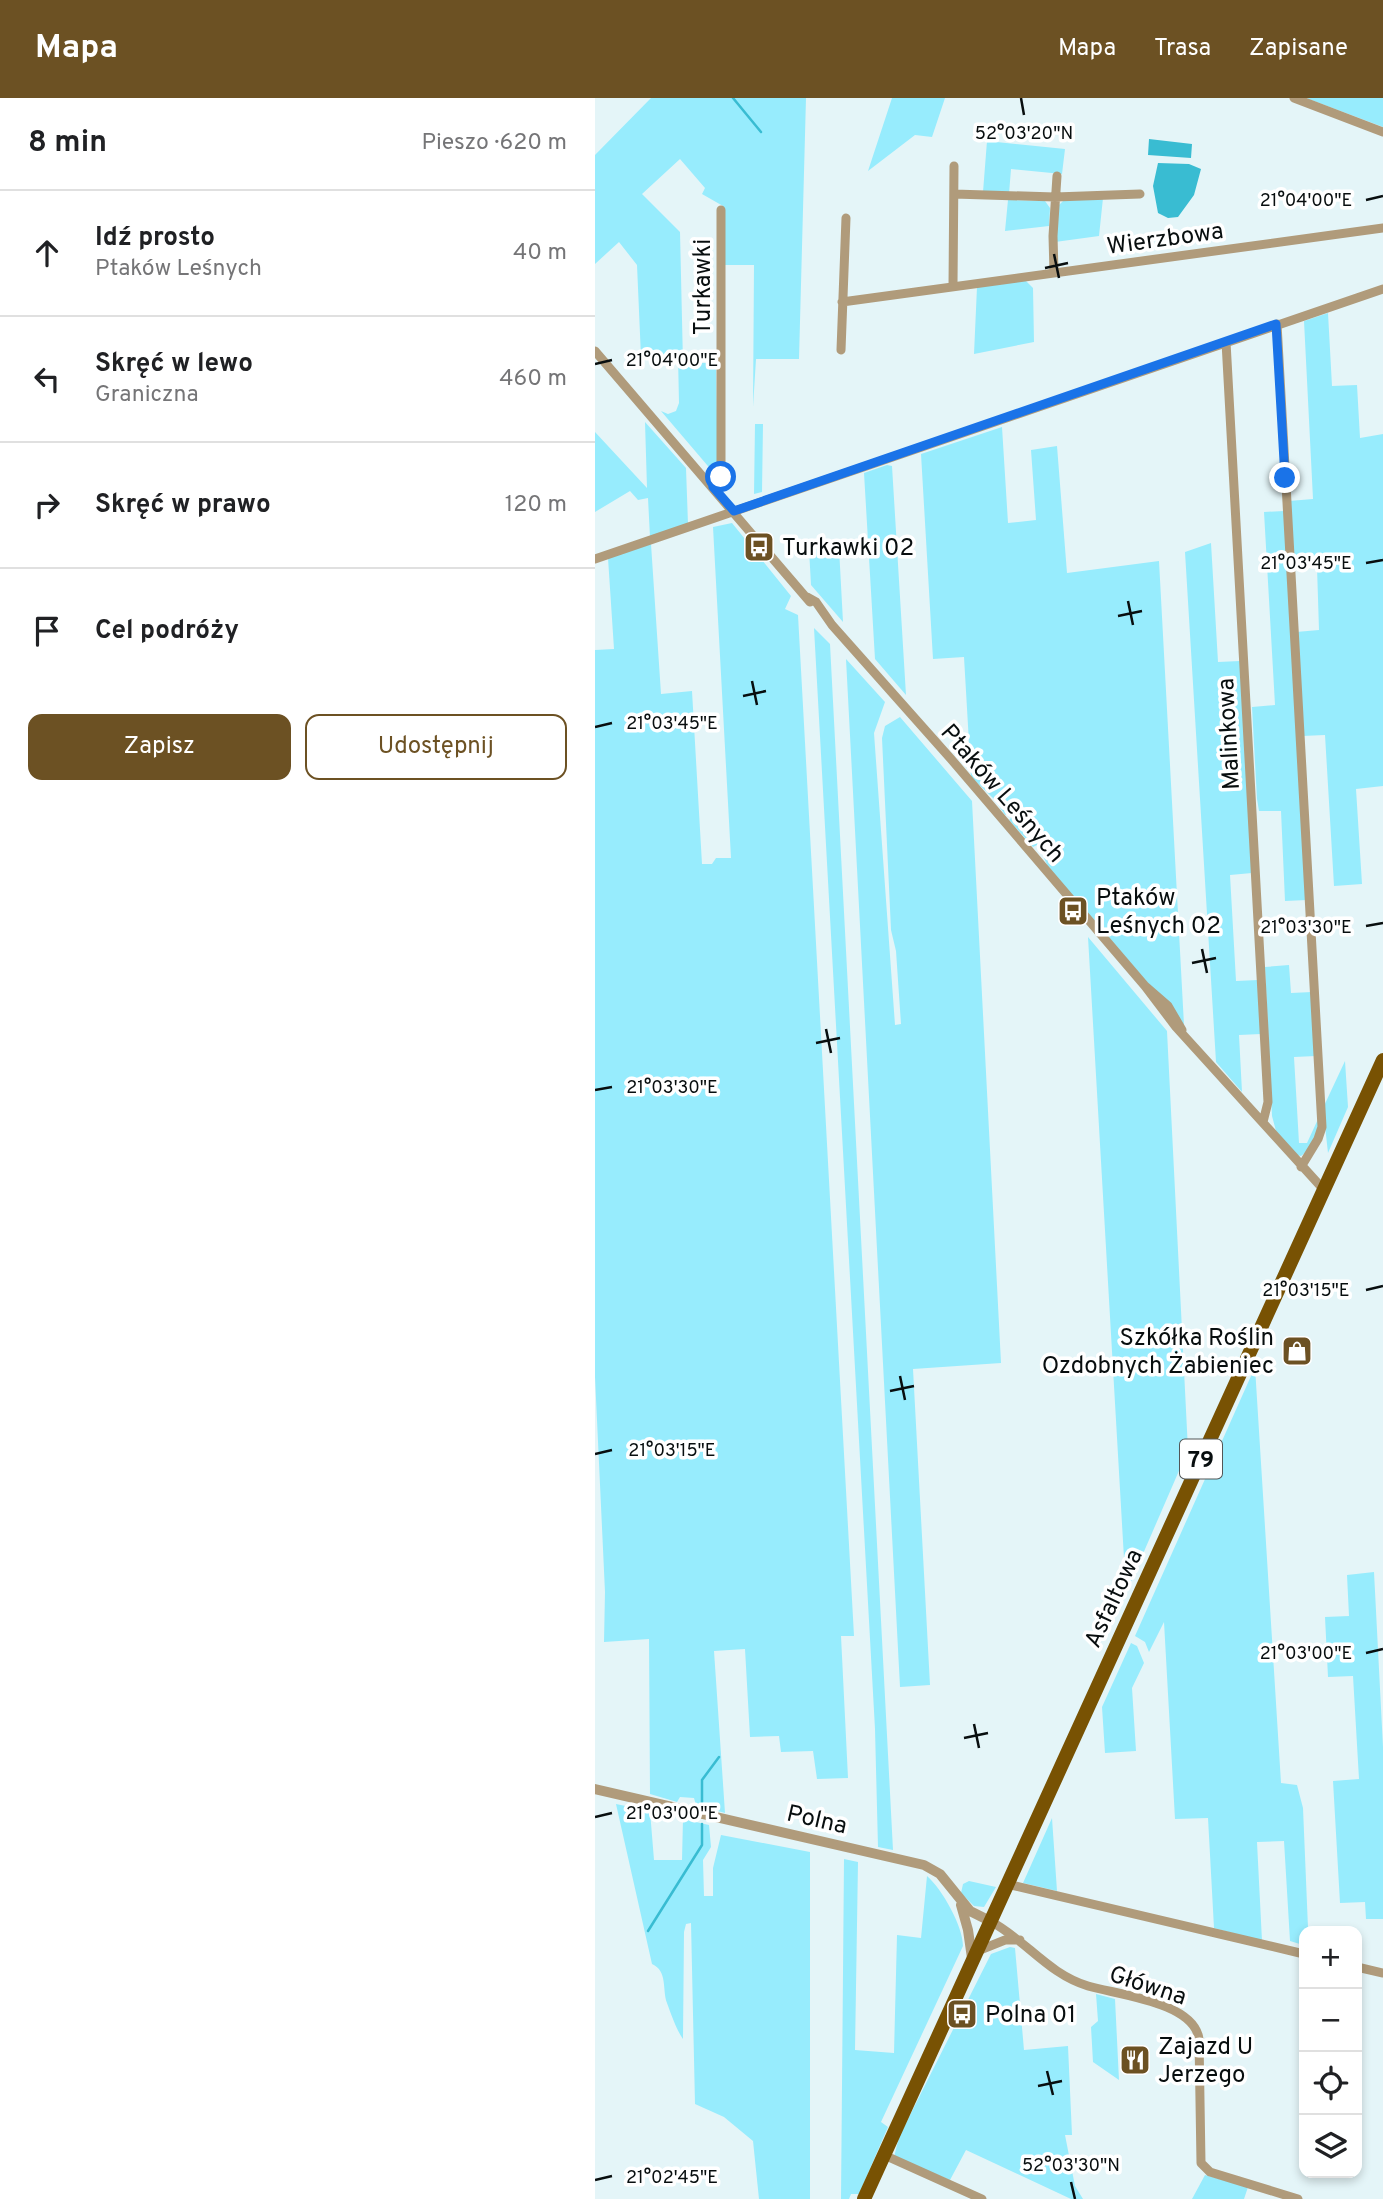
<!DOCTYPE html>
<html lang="pl">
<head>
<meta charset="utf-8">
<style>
	:root { --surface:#fff; --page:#f2f2f2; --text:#202124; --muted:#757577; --line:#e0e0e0; --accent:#6c5123 }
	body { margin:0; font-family:Overpass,sans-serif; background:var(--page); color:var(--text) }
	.controls { position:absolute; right:21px; bottom:21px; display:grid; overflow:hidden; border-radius:14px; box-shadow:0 4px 10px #0003 }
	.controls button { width:63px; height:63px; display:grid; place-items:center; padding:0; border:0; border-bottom:2px solid var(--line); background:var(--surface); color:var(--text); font:35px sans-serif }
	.stop { position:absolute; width:21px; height:21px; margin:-16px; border:5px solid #1a73e8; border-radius:50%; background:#fff }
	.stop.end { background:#1a73e8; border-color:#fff; box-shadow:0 2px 7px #0008 }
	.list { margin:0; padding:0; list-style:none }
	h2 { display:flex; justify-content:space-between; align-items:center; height:91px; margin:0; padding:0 28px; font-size:30px }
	h2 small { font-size:23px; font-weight:400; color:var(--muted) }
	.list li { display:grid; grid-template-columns:46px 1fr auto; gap:21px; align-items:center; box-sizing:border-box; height:126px; padding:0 28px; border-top:2px solid var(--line) }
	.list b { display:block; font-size:26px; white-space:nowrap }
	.list p { margin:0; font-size:23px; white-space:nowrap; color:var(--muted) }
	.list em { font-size:23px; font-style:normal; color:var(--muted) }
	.actions { display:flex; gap:14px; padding:21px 28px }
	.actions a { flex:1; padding:16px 0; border:2px solid var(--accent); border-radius:14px; text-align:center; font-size:24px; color:var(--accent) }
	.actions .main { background:var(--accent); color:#fff }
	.icon { flex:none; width:38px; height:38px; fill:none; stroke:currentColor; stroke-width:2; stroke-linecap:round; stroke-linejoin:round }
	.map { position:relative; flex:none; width:788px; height:2101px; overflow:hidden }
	header { display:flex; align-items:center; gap:42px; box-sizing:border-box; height:98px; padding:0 35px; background:var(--accent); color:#fff }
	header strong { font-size:33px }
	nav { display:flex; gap:38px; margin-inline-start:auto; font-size:24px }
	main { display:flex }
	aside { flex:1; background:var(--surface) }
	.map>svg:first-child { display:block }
</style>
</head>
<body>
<header>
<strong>Mapa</strong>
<nav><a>Mapa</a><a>Trasa</a><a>Zapisane</a></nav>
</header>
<main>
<aside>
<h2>8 min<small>Pieszo · 620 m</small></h2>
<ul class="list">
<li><svg class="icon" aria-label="ahead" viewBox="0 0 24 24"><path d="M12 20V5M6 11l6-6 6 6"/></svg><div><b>Idź prosto</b><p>Ptaków Leśnych</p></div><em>40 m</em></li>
<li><svg class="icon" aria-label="left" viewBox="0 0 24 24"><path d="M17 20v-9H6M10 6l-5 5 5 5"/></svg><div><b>Skręć w lewo</b><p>Graniczna</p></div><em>460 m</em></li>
<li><svg class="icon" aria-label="right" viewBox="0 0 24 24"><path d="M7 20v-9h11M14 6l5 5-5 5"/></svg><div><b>Skręć w prawo</b></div><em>120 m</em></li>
<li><svg class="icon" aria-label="arrive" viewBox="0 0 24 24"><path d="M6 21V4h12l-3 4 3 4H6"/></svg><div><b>Cel podróży</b></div></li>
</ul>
<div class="actions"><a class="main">Zapisz</a><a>Udostępnij</a></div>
</aside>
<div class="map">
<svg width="788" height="2101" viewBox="0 0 788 2101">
	<rect width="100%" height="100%" fill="#e4f5f8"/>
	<path fill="#97ecfd" d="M56,0H211L204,261H161L158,309L159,167H128V108L107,96L110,90L85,61L47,96L85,134L88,265H121L123,374H118L66,313L73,316L81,313L84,305L83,258L46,259L42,167L24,144L0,166V57Z
		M297,0H350L337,39L320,37L273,73Z
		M711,0H788V29Z
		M392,43L470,51L467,76L416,71L414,96L388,94Z
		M508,100L504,138L460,144L464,107L470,101Z
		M413,102L450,103L455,110L454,128L410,133Z
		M430,182L438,190L439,244L379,256L382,189Z
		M733,215L737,288L762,287L765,340L788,336V688L761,691L767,786L739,788L730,637L707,638L701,534L724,532L722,469L697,470L694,403L718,401L709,223Z
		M50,324L91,370L93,426L55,439L53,400L43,402L35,393L0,414V334L52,390Z
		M160,326H168L167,394L159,396Z
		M407,329L413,425L441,422L436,352L462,348L472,475L564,463L589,927L453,769L449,760L457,750L450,743L438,749L414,722L418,718L415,714L410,717L400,702L376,679L369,559L338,561L326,356Z
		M292,367L297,368L311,597L280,561L269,375Z
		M689,413L712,802L690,803L686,713H664L662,701L657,609L680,607L669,414Z
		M137,425L196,498L190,511L203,517L259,1538H246L253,1680L222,1681L218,1653L186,1654L184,1638L155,1639L150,1551L119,1553L130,1715L101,1707L99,1700L85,1699L82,1704L55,1696L54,1541L9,1544L10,1494L0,1279V552L19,551L13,460L56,446L66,596L97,593L107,766H117L121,760H136L118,429Z
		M616,445L623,564L645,563L657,775L635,777L641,883L663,882L666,936L644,937L647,994L621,964L590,454Z
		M244,450L248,524L216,487L214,451Z
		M219,530L235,546L298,1752L283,1749L280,1631Z
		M251,561L290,604L279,635L300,927L306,926L301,853L296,832L287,640L290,628L305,619L377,703L406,1265L318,1271L335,1587L305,1589Z
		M493,839L572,933L593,1352L531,1495Z
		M694,867L696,895L717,894L721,958L699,959L704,1045H712L724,1019C725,1031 716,1051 706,1058L701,1057L681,1033L677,1018L670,869Z
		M750,963L753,1009L733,1055L728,1010Z
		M660,1269L686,1685L702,1687L708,1710L713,1830L709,1833L708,1847L695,1843L689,1743L662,1744L667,1843L619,1830L613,1720L580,1721L569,1524L554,1554L550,1544L540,1538Z
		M779,1474L788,1649V1821H771L770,1804L745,1805L738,1683L764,1681L758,1578L733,1579L730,1519L754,1518L752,1477Z
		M536,1545L542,1548L549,1565L537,1590L541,1653L510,1655L507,1609Z
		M21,1706L55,1713L59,1762H87L88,1721L114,1727L116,1749L108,1762L109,1798H118V1770L126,1737L215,1754V2101H164L158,2043L129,2019L100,2006L96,1825L91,1826L89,1834L88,1941C82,1933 76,1916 72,1905C67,1892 73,1873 57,1866Z
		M457,1720L462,1793L428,1785Z
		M249,1761L263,1764L260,1952L299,1955L302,1837L326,1840L332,1778C347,1791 368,1828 368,1848L286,2024L293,2029L264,2096H256L254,2101H246Z
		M374,1783L401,1789L389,1809L379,1808L366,1795L368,1786Z
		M415,1849L420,1850L429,1952L473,1948L477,2037H470L480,2088L488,2101H476L371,2052L355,2082L299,2059L304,2039L396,1856Z
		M501,1896L520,1901L524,1982L498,1964L496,1929L503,1923Z
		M610,2077L653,2089L649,2101H597Z"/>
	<path fill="#39bcd2" d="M554,41L597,46L596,60L553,57Z
		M563,65L594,66L606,71L599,97L583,119L573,120L563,115L558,88Z"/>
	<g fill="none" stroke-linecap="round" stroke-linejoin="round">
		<path stroke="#39bcd2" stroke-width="2.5" d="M138,0L166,34
			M107,1709V1682L124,1659
			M53,1833L107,1747V1726"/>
		<path stroke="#b09b7b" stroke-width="9" d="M699,0L788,34
			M359,96L460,99L545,96
			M459,174L458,138L462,78
			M358,188L359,68
			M247,204L788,130
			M682,226L727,1029L723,1041L706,1069
			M631,244L673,1004L668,1024
			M246,252L251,120
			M0,253L215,504
			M118,389L126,376V112
			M0,461L788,191
			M212,499L221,504L237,527L356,661L550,888L581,929L729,1092
			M550,888L573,908L587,932
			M412,1786L709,1856
			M395,1823C431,1842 453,1876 493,1888C524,1897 599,1904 604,1941L606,2065L615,2074L703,2101
			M380,1854L410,1842H425
			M762,1869L788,1875
			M289,2057L387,2101"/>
		<path stroke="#b09b7b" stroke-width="10" d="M0,1691L329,1767L345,1776L375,1813L395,1823
			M366,1807L373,1832L377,1860"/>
		<path stroke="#785203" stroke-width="14" d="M269,2101L788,962"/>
	</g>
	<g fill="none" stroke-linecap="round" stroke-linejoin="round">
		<path stroke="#1a73e8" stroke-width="9" d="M126,379L118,389L139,413L681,226L690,380"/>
	</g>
	<path fill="none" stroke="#080e0f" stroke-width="2.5" d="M426,0L429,17M771,102L788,98M459,156L464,180M450,170L473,165M0,266L17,262M771,465L788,462M533,503L538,527M523,518L547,513M157,583L162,607M148,598L171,593M0,629L17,625M771,828L788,825M607,851L612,875M597,865L621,860M231,931L236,955M221,945L245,940M0,992L17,989M771,1192L788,1188M305,1278L310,1302M295,1293L319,1288M0,1356L17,1352M771,1555L788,1551M379,1626L384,1650M369,1640L393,1635M0,1719L17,1715M452,1973L458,1997M443,1988L467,1983M0,2082L17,2078M476,2084L480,2101"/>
	<defs>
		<g id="bus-square" transform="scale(1.575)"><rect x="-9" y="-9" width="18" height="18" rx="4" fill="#6c5123" stroke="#fff"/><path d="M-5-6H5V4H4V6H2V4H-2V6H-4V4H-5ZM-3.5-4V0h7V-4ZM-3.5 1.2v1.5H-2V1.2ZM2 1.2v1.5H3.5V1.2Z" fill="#fff"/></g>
		<g id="shop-square" transform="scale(1.575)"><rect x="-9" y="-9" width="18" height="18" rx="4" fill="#6c5123" stroke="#fff"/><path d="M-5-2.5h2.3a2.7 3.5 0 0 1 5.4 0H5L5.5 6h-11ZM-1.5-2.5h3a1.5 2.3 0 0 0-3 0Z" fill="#fff"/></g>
		<g id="restaurant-square" transform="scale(1.575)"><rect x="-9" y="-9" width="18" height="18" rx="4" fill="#6c5123" stroke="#fff"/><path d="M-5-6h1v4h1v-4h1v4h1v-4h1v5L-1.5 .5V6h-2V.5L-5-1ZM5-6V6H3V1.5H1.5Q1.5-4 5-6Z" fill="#fff"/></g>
	</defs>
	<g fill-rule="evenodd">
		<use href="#bus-square" x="164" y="449"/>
		<use href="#bus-square" x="478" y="813"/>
		<use href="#shop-square" x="702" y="1253"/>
		<use href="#bus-square" x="367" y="1916"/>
		<use href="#restaurant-square" x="540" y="1962"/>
	</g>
	<g text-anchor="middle" stroke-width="7" stroke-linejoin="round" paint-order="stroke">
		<rect fill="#fff" stroke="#525657" stroke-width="2" x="585" y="1341.5" width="42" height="39" rx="5"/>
		<g font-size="23" font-weight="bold" fill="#080e0f">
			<text x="606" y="1369">79</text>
		</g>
		<g font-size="24" fill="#080e0f" stroke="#fff">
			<text transform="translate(570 140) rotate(-8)" y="8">Wierzbowa</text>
			<text transform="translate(107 189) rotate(-90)" y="8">Turkawki</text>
			<text transform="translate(633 636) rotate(-93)" y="8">Malinkowa</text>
			<text transform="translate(408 695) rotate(49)" y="8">Ptaków Leśnych</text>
			<text transform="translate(518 1500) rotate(-65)" y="8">Asfaltowa</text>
			<text transform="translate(222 1721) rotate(13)" y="8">Polna</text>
			<text transform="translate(553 1887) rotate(18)" y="8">Główna</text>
		</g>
		<g font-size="24" fill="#080e0f" stroke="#fff" text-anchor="start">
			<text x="187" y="457">Turkawki 02</text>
			<text x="501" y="807">Ptaków<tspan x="501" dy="28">Leśnych 02</tspan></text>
			<text x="679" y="1247" text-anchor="end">Szkółka Roślin<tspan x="679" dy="28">Ozdobnych Żabieniec</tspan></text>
			<text x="390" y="1924">Polna 01</text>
			<text x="563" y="1956">Zajazd U<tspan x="563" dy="28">Jerzego</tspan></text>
		</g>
	</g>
	<g font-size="18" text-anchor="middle" fill="#080e0f" stroke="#fff" stroke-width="7" stroke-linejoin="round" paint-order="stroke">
		<text x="429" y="41">52°03'20"N</text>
		<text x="711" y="108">21°04'00"E</text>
		<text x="77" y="268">21°04'00"E</text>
		<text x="711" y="471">21°03'45"E</text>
		<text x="77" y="631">21°03'45"E</text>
		<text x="711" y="835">21°03'30"E</text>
		<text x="77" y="995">21°03'30"E</text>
		<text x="711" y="1198">21°03'15"E</text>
		<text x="77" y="1358">21°03'15"E</text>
		<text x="711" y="1561">21°03'00"E</text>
		<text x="77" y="1721">21°03'00"E</text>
		<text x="476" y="2073">52°03'30"N</text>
		<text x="77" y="2085">21°02'45"E</text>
	</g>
</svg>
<div class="controls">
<button>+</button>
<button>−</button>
<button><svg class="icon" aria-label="locate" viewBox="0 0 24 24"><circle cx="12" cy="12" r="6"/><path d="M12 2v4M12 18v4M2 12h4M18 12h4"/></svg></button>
<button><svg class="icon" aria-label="layers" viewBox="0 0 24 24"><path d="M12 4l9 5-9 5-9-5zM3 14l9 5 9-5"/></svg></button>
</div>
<div class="stop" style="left:126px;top:379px"></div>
<div class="stop end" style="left:690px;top:380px"></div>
</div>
</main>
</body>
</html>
